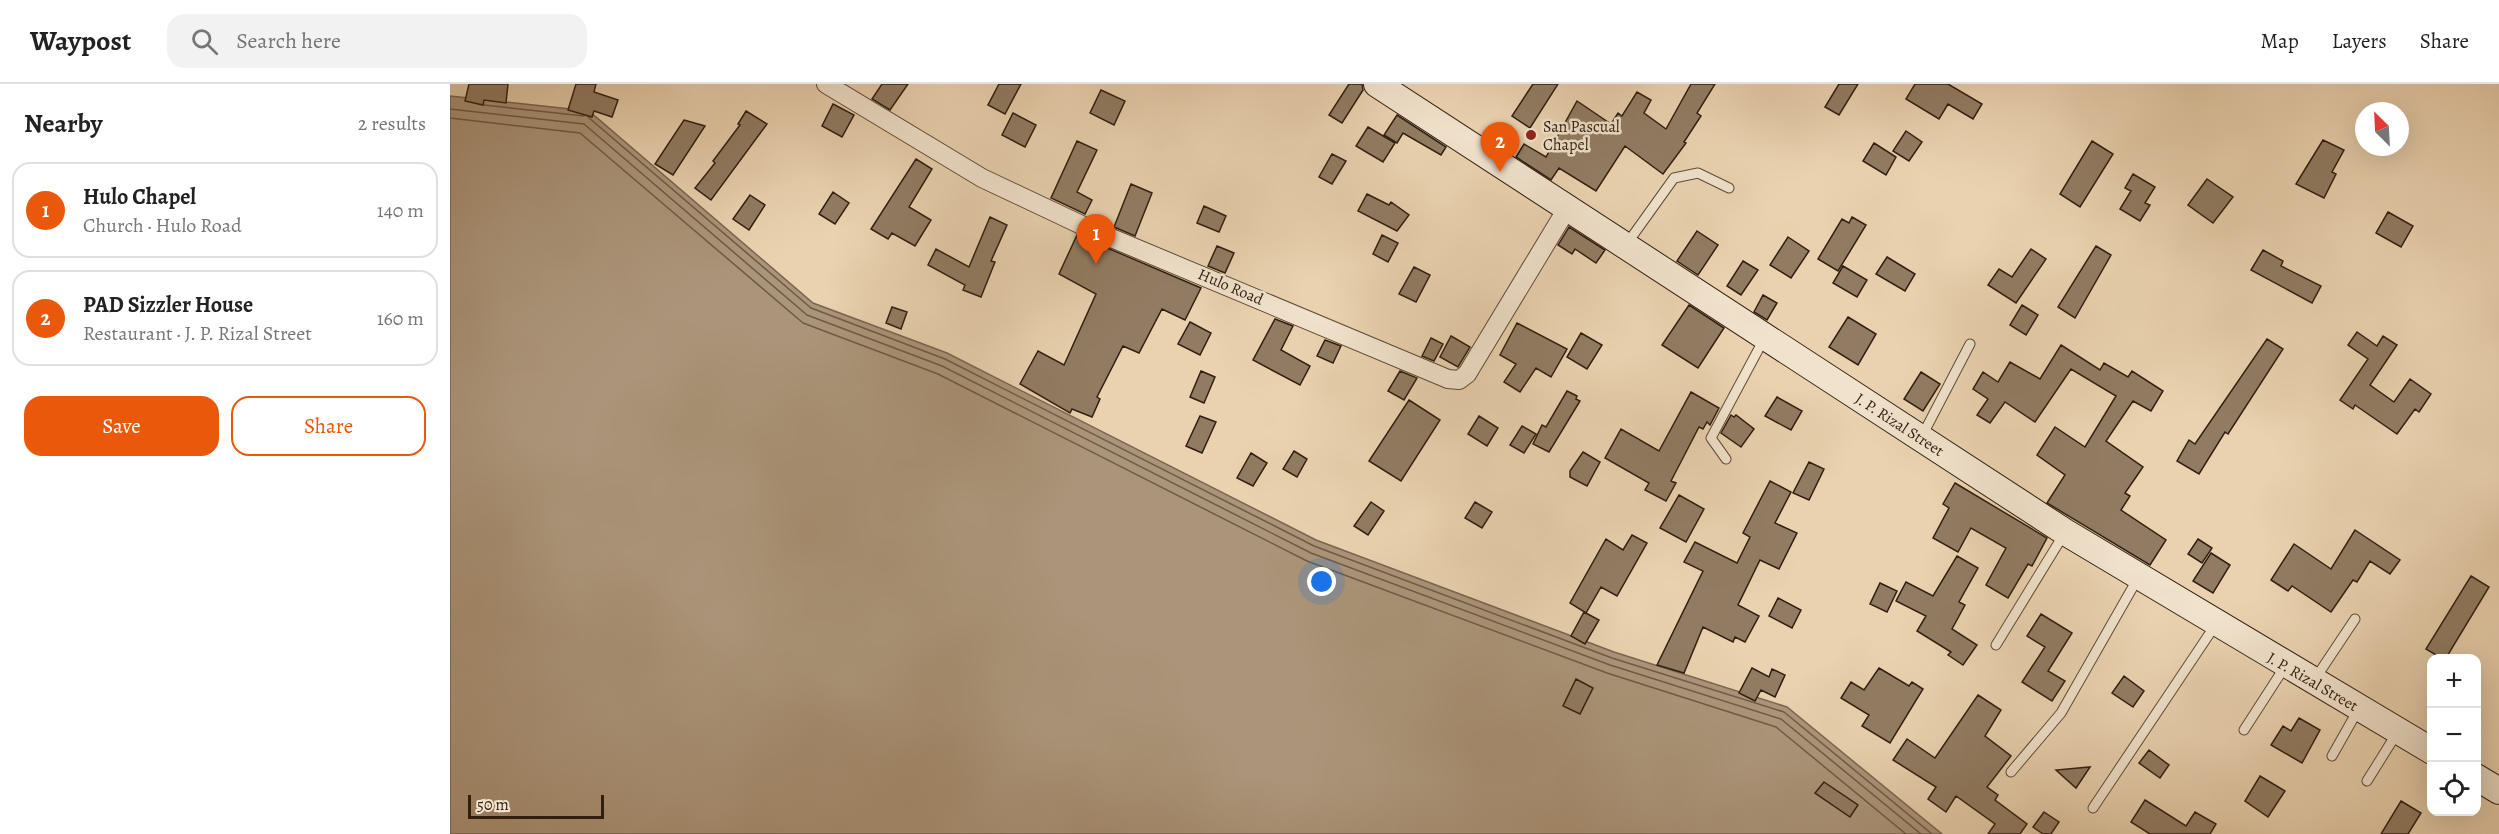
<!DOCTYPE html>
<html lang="en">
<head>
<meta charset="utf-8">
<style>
	:root { --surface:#fff; --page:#f2f2f2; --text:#222; --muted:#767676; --line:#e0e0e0; --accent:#ea580c }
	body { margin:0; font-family:Alegreya,serif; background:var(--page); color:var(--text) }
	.controls { position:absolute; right:18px; bottom:18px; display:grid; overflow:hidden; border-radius:12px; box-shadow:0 6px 24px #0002 }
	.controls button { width:54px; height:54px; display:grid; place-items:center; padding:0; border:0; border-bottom:2px solid var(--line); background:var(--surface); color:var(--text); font:30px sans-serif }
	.compass { position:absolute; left:1905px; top:18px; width:54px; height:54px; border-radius:50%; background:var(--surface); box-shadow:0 6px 24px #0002; rotate:336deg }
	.scale { position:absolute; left:18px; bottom:15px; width:136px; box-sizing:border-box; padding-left:6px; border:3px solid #311e10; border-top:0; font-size:16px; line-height:21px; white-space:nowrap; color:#311e10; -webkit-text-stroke:4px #f1e2cc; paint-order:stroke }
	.you { position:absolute; left:872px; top:498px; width:21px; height:21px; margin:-15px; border:4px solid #fff; border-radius:50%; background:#1a73e8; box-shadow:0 0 0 9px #1a73e833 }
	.badge { display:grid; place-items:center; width:39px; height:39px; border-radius:50%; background:var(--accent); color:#fff; font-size:20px; font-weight:700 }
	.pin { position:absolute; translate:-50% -50px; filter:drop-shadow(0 2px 3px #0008) }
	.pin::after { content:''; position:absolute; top:32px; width:21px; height:18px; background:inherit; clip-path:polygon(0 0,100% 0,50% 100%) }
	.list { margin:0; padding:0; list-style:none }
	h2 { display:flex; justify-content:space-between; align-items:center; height:78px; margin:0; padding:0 24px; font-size:26px }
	h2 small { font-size:20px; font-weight:400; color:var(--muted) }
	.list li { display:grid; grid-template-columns:39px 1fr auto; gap:18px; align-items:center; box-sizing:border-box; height:96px; margin:0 12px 12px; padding:0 12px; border:2px solid var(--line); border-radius:18px }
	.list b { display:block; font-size:22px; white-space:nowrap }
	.list p { margin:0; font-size:20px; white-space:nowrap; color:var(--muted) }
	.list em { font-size:20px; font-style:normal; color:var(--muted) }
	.actions { display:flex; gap:12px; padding:18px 24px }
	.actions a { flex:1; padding:14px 0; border:2px solid var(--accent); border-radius:18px; text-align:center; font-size:21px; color:var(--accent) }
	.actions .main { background:var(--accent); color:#fff }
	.icon { flex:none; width:33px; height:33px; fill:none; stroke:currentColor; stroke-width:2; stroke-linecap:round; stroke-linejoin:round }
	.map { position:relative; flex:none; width:2049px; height:750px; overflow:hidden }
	header { display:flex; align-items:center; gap:36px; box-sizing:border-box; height:84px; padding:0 30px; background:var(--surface); border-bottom:2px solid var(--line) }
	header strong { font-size:28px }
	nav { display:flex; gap:33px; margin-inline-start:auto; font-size:21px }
	.search { width:420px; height:54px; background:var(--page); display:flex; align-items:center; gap:15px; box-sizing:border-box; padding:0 21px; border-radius:18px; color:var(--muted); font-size:22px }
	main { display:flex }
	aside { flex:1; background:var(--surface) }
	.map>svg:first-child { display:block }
</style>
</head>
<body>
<header>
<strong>Waypost</strong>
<div class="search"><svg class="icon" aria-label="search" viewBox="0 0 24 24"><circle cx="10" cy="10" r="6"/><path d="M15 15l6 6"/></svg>Search here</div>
<nav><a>Map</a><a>Layers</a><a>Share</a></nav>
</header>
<main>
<aside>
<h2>Nearby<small>2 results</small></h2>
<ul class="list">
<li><span class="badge">1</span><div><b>Hulo Chapel</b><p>Church · Hulo Road</p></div><em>140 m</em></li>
<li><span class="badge">2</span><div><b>PAD Sizzler House</b><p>Restaurant · J. P. Rizal Street</p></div><em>160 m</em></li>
</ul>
<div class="actions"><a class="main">Save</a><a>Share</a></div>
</aside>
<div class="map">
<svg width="2049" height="750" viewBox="0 0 2049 750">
	<rect width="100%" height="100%" fill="#ead2b0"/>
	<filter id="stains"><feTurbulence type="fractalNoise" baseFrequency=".00333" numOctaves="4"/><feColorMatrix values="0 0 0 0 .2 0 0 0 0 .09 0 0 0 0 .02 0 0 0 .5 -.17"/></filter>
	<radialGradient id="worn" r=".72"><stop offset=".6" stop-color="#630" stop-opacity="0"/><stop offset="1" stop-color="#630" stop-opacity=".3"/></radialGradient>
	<path fill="#ab957a" stroke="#7a6550" stroke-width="1.5" d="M0,12L139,27L363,219L497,269L866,456L1164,568L1337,623L1492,750H0Z"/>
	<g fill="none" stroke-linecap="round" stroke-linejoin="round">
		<path stroke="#6e5a45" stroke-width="1.5" d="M34,21L134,32
			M0,25L134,40L357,231L492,282L861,469L1160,581L1331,635L1471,750
			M138,33L361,224L495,275L864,462L1162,574L1334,628L1482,750
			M0,34L130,49L353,239L488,290L857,477L1157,589L1326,643L1456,750"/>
	</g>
	<path fill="#917c63" stroke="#311e10" stroke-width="1.5" d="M19,0H58L56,19L34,16L33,21L15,17Z
		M126,0H146L144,8L168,16L162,33L144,27L142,33L118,26Z
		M432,0H458L440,26L422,15Z
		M549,0H571L555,30L538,21Z
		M899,0H912L913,6L892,39L879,31Z
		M1083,0H1108L1080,44L1062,32Z
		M1241,0H1265L1247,29L1251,32L1234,58L1236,59L1213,90L1175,62L1146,107L1109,84L1101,96L1066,73L1074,60L1096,73L1127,17L1161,40L1168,29L1172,32L1187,8L1201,16L1194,29L1216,45Z
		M1389,0H1408L1389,31L1375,23Z
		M1465,0H1498L1532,20L1523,35L1498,20L1489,35L1456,15Z
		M651,6L675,17L664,41L640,29Z
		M383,20L404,31L392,53L372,42Z
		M296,27L317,40L261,116L245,104L265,79L263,77L290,41L288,40Z
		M563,29L586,41L575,63L552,51Z
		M947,31L996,63L991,71L953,49L947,59L934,51Z
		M234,36L255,42L223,91L205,80Z
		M918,43L945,59L933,78L906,62Z
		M1456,47L1472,58L1459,77L1443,67Z
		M1873,56L1894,66L1882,88L1886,90L1874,114L1846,100Z
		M627,57L647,66L627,108L642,116L635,130L601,114Z
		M1642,57L1663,70L1630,123L1610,110Z
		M1424,59L1446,73L1436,91L1413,77Z
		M882,70L896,77L882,100L869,93Z
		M466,75L482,85L459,123L481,136L465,162L442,149L438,155L421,145Z
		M1683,90L1705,103L1695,119L1700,121L1690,137L1670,125L1681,107L1675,104Z
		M1757,95L1783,113L1763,139L1738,121Z
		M681,100L702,109L685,152L664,143Z
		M383,108L399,119L385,140L369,130Z
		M917,110L939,121L941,118L959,131L947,147L908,127Z
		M300,111L315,121L299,146L283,135Z
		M754,122L776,132L769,148L747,139Z
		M1938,128L1963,142L1951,163L1926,149Z
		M540,133L557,141L541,177L545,178L531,213L513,206L515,201L478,181L486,165L519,183Z
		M1402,133L1416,141L1388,187L1368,175L1392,135L1399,139Z
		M1119,143L1155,166L1146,179L1125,165L1122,170L1108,161Z
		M1247,147L1268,161L1248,191L1227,177Z
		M627,151L751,204L735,236L712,225L689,269L673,262L647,313L650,315L642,333L622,325L620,329L570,300L588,267L614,281L646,210L609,190Z
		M932,151L948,159L938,178L923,170Z
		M1338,153L1359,167L1341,194L1320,181Z
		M767,162L784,169L775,189L758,182Z
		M1646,162L1661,171L1625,234L1608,223Z
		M1581,165L1596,175L1566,219L1538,201L1549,185L1562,193Z
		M1813,166L1833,177L1831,182L1871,202L1862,219L1801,186Z
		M1437,173L1465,190L1455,207L1426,190Z
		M1293,177L1308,186L1291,211L1277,202Z
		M1393,182L1417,196L1407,213L1383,199Z
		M964,183L980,191L966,218L949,210Z
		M1313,211L1327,219L1317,236L1304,228Z
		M1239,221L1274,244L1248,284L1212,261Z
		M1572,221L1588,231L1576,251L1560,241Z
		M442,223L457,228L451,245L436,239Z
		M1398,233L1426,250L1408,281L1379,263Z
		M825,235L843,242L831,266L860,282L850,301L803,276Z
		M740,238L761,249L750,271L728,260Z
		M1067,239L1117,265L1101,293L1086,284L1070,308L1054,298L1066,280L1050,271Z
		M1907,248L1927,262L1933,252L1947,261L1920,301L1944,318L1960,295L1981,310L1969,328L1965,325L1947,350L1905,321L1903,325L1890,316L1918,275L1898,261Z
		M1131,249L1152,261L1137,285L1117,273Z
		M1001,252L1020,263L1008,283L990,273Z
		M981,254L993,260L984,277L972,272Z
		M1817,255L1833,265L1778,350L1775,348L1749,390L1727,377L1739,356L1745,360Z
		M875,256L891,262L883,279L867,272Z
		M1611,261L1650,286L1654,279L1678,293L1682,287L1713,307L1701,327L1683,317L1656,357L1693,383L1675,409L1680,412L1671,426L1716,456L1700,481L1597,419L1615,391L1587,371L1605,343L1635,363L1666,312L1621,285L1585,338L1555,318L1540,339L1527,331L1538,315L1523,305L1533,288L1548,298L1560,278L1590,295Z
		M751,287L765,293L754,319L740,313Z
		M950,287L967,294L954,316L938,307Z
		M1471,288L1490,300L1473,327L1454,315Z
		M1117,307L1127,312L1126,315L1130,317L1099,368L1083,360L1092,341L1096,343Z
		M1241,308L1269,324L1260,341L1257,338L1253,345L1249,343L1221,397L1226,399L1216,417L1195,406L1199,399L1155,374L1171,345L1209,367Z
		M1327,313L1352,327L1341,346L1315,332Z
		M959,316L990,336L951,397L919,377Z
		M1281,331L1284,333L1286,331L1304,345L1291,363L1271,349Z
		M750,332L766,338L752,369L736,362Z
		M1029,332L1048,344L1037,362L1018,350Z
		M1072,342L1086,350L1074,369L1060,361Z
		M844,367L857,375L847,393L833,385Z
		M1133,368L1150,378L1137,402L1120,393V387Z
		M801,369L817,379L803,402L787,394Z
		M1359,378L1374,385L1359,416L1343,409Z
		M1320,397L1341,408L1325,439L1347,449L1329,485L1310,476L1288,521L1309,532L1295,558L1285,553L1283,558L1253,543L1234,589L1207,581L1253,487L1234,478L1245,458L1287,479L1300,453L1293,449Z
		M1505,399L1597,454L1582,482L1578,480L1558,514L1536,501L1556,464L1521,444L1508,468L1483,454L1499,424L1493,420Z
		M1229,411L1254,425L1236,458L1210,444Z
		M921,418L934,427L918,451L904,442Z
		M1025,418L1042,428L1032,444L1015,434Z
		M1905,446L1950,476L1940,490L1920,477L1907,498L1903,496L1881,528L1842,502L1838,507L1821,496L1844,460L1881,485Z
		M1182,451L1197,459L1167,512L1151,503L1136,529L1120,519L1156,455L1173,466Z
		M1748,455L1762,464L1752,479L1738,470Z
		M1761,469L1780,481L1763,509L1743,497Z
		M1507,472L1528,484L1509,518L1515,521L1502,545L1527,561L1513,581L1498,571L1501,568L1467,547L1476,532L1446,517L1456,498L1483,512Z
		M2021,492L2039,503L1996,574H1991L1976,565Z
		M1430,499L1447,507L1437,528L1420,520Z
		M1328,514L1351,526L1342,544L1319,532Z
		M1134,528L1149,536L1135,560L1121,552Z
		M1591,530L1622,549L1598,587L1615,597L1602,617L1572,598L1595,563L1577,552Z
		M1302,584L1319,593L1322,585L1335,591L1325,613L1311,606L1305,617L1289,609Z
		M1429,584L1459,602L1462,598L1473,605L1440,659L1412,642L1419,631L1391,614L1401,598L1414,606Z
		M1674,592L1694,607L1683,623L1662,609Z
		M1126,595L1143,604L1130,630L1113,622Z
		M1528,611L1551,626L1535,652L1561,672L1537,703L1548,711L1545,716L1577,740L1570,750H1538L1545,740L1506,712L1496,728L1478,715L1486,703L1443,676L1457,655L1485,674Z
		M1849,634L1870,646L1852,679L1821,661L1833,642L1841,647Z
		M1699,666L1719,681L1710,694L1689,679Z
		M1640,683L1626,704L1606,686Z
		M1810,692L1835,707L1818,733L1795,717Z
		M1374,698L1408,721L1400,733L1365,709Z
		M1695,716L1736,742L1745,728L1766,740L1760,750H1700L1681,738Z
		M1951,717L1971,729L1958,750H1931Z
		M1594,728L1609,738L1601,750H1593L1583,743Z"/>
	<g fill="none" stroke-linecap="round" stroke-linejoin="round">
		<g stroke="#5f4b38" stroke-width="11">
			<path id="service" d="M1176,161L1224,94L1248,89L1279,104
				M1472,352L1520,260
				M1276,375L1261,354L1314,255
				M1546,561L1614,450
				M1865,595L1905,535
				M1794,646L1836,581
				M1882,672L1908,626
				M1561,688L1611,629L1688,494
				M1917,697L1947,649
				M1643,724L1766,540"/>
		</g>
		<g stroke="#5f4b38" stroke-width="20">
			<path id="minor" d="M376,0L532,94L640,145L998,295L1009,296L1017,290L1118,123"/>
		</g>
		<g stroke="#311e10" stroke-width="28">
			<path id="secondary" d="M927,0L1615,448L1982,667
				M2026,693L2049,707"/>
		</g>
		<use href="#service" stroke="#f1e2cc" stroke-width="9"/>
		<use href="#minor" stroke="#f1e2cc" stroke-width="18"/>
		<use href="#secondary" stroke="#f1e2cc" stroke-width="26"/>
	</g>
	<circle fill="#8f2418" stroke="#f1e2cc" stroke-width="2" cx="1081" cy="51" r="6"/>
	<g text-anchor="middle" stroke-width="5" stroke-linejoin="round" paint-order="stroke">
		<g font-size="16" fill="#311e10" stroke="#f1e2cc" text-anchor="start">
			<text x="1093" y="48">San Pascual<tspan x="1093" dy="18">Chapel</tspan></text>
		</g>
		<g font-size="16" fill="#311e10" stroke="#f1e2cc">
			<text transform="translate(781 202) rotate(23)" y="6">Hulo Road</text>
			<text transform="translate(1450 340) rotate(33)" y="6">J. P. Rizal Street</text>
			<text transform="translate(1863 597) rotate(30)" y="6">J. P. Rizal Street</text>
		</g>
	</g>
	<rect width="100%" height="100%" filter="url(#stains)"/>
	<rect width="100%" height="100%" fill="url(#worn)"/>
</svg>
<div class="controls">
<button>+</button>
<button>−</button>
<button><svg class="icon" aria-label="locate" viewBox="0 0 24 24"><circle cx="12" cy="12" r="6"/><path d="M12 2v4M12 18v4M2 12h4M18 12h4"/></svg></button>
</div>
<svg class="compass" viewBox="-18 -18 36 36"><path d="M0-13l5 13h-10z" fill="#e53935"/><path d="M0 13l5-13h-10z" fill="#767676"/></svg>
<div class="scale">50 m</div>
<div class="you"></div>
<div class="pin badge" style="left:646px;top:180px">1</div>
<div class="pin badge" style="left:1050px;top:88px">2</div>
</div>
</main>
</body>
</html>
